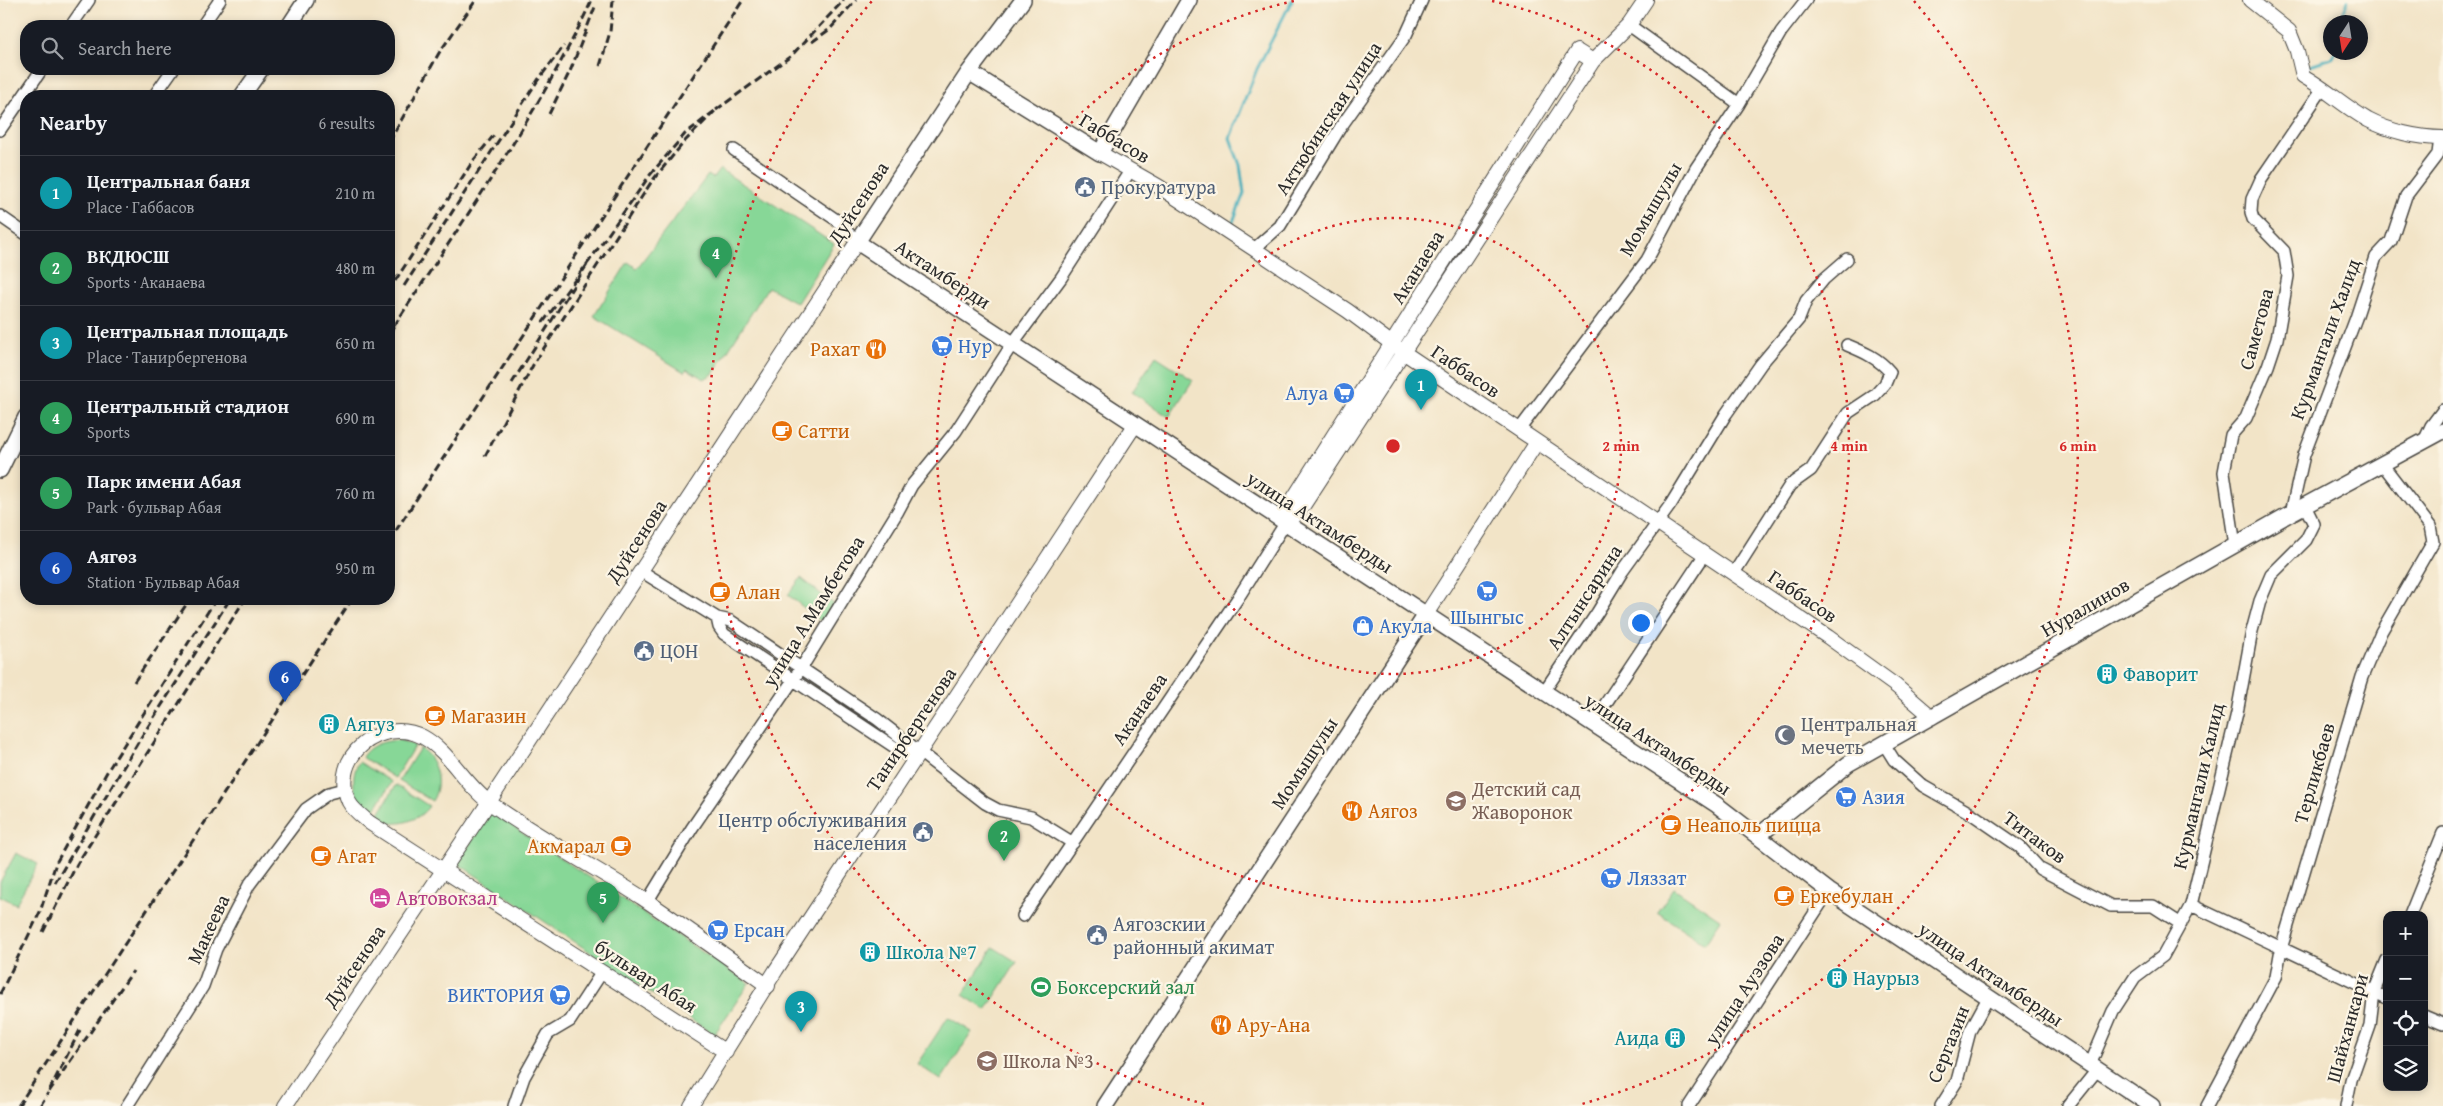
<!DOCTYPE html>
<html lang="en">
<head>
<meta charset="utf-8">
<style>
	:root { --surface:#171b24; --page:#20242c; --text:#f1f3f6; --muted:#9ea1a6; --line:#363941; --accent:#0b8043 }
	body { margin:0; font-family:"Gentium Book Plus",serif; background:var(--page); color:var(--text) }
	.controls { position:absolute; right:15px; bottom:15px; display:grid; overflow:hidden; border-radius:10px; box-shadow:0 2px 8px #0003 }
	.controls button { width:45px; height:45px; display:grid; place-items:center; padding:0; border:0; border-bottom:1px solid var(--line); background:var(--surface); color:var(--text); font:25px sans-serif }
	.compass { position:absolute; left:2323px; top:15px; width:45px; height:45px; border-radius:50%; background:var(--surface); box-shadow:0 2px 8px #0003; rotate:192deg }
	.you { position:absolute; left:1640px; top:622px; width:18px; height:18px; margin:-12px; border:4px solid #fff; border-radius:50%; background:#1a73e8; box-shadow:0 0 0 8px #1a73e833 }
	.badge { display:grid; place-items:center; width:32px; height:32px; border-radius:50%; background:var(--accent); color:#fff; font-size:16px; font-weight:700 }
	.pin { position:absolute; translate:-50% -41px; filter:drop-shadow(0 1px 2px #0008) }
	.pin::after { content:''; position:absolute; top:26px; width:18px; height:15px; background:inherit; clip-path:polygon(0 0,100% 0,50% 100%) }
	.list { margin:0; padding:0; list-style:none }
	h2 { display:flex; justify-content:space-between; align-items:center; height:65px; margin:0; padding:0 20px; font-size:21px }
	h2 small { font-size:16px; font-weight:400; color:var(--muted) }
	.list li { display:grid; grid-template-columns:32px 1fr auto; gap:15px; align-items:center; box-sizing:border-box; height:75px; padding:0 20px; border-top:1px solid var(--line) }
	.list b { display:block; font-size:19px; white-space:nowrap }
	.list p { margin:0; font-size:16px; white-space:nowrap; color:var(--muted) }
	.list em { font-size:16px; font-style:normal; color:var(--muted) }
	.icon { flex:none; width:28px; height:28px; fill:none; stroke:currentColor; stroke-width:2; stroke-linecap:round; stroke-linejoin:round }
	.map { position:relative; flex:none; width:2443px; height:1106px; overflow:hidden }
	.search { position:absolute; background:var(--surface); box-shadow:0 2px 8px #0003; left:20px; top:20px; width:375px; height:55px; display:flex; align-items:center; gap:12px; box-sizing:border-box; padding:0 18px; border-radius:20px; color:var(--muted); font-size:19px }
	.panel { position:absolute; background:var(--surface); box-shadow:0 2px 8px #0003; left:20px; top:90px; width:375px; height:515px; border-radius:20px }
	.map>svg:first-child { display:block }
</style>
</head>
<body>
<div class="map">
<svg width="2443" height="1106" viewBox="0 0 2443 1106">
	<rect width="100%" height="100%" fill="#fcf5e5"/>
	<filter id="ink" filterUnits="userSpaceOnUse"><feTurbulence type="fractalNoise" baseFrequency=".02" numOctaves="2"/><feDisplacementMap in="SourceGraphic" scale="10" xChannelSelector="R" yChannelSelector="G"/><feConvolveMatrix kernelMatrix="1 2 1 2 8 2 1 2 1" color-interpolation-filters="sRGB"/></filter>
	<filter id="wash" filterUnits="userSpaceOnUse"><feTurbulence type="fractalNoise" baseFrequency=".0096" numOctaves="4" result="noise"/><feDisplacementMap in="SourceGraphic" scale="20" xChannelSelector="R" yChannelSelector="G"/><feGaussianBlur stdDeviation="1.12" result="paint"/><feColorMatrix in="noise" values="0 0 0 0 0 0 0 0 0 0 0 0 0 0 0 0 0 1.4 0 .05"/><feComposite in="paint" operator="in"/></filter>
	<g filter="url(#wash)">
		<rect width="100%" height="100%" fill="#f2e4c7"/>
		<path fill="#87d797" stroke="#598161" d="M720,169L834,244L797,303L768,287L713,374L704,379L687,369L684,372L594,316L628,262L637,268L708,175L713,178Z
			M1156,356L1193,380L1169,417L1132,392Z
			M801,578L835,605L822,622L788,595Z
			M399,740L415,745L395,778L362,757C370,744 384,741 399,740Z
			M420,748C436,758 443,784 432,801L399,781Z
			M359,762L392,782L371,815C355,805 348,779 359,762Z
			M396,785L429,806C419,822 392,829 376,818Z
			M491,812L749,983L714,1035L457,863Z
			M16,853L38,864L16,904L0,896V882Z
			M1674,888L1721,920L1705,944L1657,912Z
			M993,947L1017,962L986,1010L963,995Z
			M948,1017L972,1032L941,1080L917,1064Z"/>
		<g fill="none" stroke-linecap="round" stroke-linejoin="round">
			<path stroke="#40aebc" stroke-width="3" d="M2344,22L2343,13L2348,0
				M2307,66L2331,58L2335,52
				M1231,227L1244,193L1240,165L1230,138L1257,69L1292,0"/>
		</g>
	</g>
	<g filter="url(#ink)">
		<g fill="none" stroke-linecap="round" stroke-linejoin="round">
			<g stroke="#494742" stroke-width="14">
				<path id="minor" d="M1629,25L1739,104
					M71,26L89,0
					M202,26L220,0
					M154,96L173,69
					M0,130L42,69
					M734,150L835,219L857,242
					M0,216L26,234
					M1254,249L1280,226L1340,128L1406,35L1422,0
					M1519,430L1647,260L1696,168L1739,104L1781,32L1806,0
					M2424,441L2431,426L2443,410
					M2291,513L2304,455L2356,318L2376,257L2391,241L2406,196L2438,154L2440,138
					M2235,545L2224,472L2231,435L2246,418L2268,366L2277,339L2288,276L2284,251L2253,219L2251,212L2252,199L2261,179L2323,88
					M641,571L717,618L731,621L877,719L985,803L998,810L1031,817L1073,843
					M1734,573L1790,485L1811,470L1848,413L1875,395L1885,384L1890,372C1878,358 1864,352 1847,345
					M717,618L719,627L724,634L914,760
					M1543,693L1597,613L1622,572L1671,504L1726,414L1761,364L1799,319L1806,301L1824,279L1847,259
					M1592,724L1705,554
					M1884,744L1894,760L1923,786L1972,814L2020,847L2040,869L2111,906H2153L2181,924
					M647,902L692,828L802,667L898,511L912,485L956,431L1013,343L1061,278L1130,171
					M2191,905L2387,998
					M2410,915L2443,833
					M1023,916L1238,598L1286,522
					M2424,1016L2443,1024
					M2090,1065L2113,1011L2135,977L2163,956L2191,905L2237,713L2252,631L2260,601L2271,575L2306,540L2314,524L2305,506
					M127,1106L203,986L216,949L249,885L306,809L329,793L345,789
					M514,1106L524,1077L548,1034L570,1021L602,972
					M1689,1106L1829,891
					M1941,1106L1957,1081L1970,1031L1989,996
					M2068,1106L2097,1070
					M2207,1106L2276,977L2281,949L2362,677L2381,632L2433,542L2430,526L2383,465
					M2346,1106L2351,1080L2370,1026L2374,992L2387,960"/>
			</g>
			<g stroke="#494742" stroke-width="16">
				<path id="tertiary" d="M2250,0L2289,31L2297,51L2303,76C2326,89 2345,107 2368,120C2389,131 2418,138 2443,138
					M1100,153L1158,186L1254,249L1348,311L1403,352L1828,637L1896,686L1932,717
					M1286,522L1299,512L1593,61L1629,25L1646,0
					M1286,522L1290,504L1577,51L1593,61
					M1425,616L1537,442
					M726,1052L370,823C363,817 353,810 349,802C328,757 382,715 423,737C450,752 464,784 490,803C538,837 591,865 641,897C684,926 726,956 768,986
					M285,1106L489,802L857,242
					M691,1106L776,970L1135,425"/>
			</g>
			<g stroke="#494742" stroke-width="18">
				<path id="secondary" d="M1023,0L969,72L857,242L1717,805L1829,891L2152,1106
					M289,26L306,0
					M969,72L1100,153L1189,0
					M242,96L261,69
					M0,470L26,417
					M1758,836L1848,764L2291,513L2443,431
					M1105,1106L1425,616"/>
			</g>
			<use href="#minor" stroke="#fff" stroke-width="11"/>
			<use href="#tertiary" stroke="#fff" stroke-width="14"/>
			<use href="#secondary" stroke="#fff" stroke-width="15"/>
			<path stroke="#2b2b2b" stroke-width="3" stroke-dasharray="8 4" stroke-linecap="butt" d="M812,42L830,29L856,0
				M600,66L610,32L613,0
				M716,110L791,56L844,0
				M549,114L571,69L595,7
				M389,142L439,53L476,0
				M395,281L473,161L494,135
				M404,286L538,80L564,46
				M394,326C464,219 538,115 592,0
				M389,333L394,326L389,335
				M512,383L590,260L541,325
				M485,456L533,365L652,181L685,141L716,110L685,134L650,175L590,260
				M389,541L743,0
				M134,682L190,599
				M55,883L140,739L230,599
				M43,932L77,864L245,599
				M0,994L40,912L56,863L108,770L216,599
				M80,1030L48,1093L133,971
				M18,1106L352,599
				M40,1106L48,1093"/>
		</g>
	</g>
	<g fill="none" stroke="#d62828" stroke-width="2.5" stroke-dasharray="2.5 5">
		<circle cx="1393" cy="446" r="228"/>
		<path d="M1492 1A456 456 0 1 1 1294 1"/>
		<path d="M1204 1104A685 685 0 0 1 872 1M1914 1A685 685 0 0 1 1582 1104"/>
	</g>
	<defs>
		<g id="civic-disc" transform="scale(1.125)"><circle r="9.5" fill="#5c6f8a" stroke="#fcf5e5"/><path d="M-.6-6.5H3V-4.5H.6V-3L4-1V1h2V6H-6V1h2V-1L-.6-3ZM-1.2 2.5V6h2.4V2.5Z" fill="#fff"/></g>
		<g id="supermarket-disc" transform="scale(1.125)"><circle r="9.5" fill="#3f7fe0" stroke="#fcf5e5"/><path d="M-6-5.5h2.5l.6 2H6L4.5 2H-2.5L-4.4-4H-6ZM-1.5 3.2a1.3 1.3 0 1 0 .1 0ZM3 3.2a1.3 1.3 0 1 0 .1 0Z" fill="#fff"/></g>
		<g id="restaurant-disc" transform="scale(1.125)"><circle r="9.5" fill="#e8710a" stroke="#fcf5e5"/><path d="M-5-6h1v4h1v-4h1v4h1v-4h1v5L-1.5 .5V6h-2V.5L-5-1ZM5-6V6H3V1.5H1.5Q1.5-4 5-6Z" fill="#fff"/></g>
		<g id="cafe-disc" transform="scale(1.125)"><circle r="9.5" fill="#e8710a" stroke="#fcf5e5"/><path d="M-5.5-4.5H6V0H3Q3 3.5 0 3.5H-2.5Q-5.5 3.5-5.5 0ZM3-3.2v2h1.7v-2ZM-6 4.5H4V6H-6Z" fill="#fff"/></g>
		<g id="shop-disc" transform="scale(1.125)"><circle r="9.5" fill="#3f7fe0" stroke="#fcf5e5"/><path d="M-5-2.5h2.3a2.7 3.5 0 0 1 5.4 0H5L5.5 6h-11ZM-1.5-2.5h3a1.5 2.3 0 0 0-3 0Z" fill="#fff"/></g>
		<g id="building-disc" transform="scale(1.125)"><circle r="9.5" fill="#0f9aa8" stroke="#fcf5e5"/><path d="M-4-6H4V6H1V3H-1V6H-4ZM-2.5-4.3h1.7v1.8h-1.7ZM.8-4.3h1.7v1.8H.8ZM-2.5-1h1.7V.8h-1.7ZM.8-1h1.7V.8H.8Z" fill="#fff"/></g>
		<g id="mosque-disc" transform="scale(1.125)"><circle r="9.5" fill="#6b7280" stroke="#fcf5e5"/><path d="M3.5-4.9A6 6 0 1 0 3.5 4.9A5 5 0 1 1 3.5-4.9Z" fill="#fff"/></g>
		<g id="school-disc" transform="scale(1.125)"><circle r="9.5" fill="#8d6e63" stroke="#fcf5e5"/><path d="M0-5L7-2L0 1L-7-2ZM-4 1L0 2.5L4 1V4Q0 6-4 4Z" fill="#fff"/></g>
		<g id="hotel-disc" transform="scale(1.125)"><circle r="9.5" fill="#d1479c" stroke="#fcf5e5"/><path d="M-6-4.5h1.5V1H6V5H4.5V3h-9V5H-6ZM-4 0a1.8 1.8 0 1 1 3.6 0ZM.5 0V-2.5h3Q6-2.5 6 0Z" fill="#fff"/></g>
		<g id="stadium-disc" transform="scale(1.125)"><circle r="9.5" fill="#2e9e5b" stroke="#fcf5e5"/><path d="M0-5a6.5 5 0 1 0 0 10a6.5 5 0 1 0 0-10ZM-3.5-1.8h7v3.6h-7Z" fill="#fff"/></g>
	</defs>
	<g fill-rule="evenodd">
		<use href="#civic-disc" x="1085" y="187"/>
		<use href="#supermarket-disc" x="942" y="346"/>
		<use href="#restaurant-disc" x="876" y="349"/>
		<use href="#supermarket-disc" x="1344" y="393"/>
		<use href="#cafe-disc" x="782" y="431"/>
		<use href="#supermarket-disc" x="1487" y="591"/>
		<use href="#cafe-disc" x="720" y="592"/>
		<use href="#shop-disc" x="1363" y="626"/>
		<use href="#civic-disc" x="644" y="651"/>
		<use href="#building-disc" x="2107" y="674"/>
		<use href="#cafe-disc" x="435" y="716"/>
		<use href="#building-disc" x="329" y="724"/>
		<use href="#mosque-disc" x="1785" y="735"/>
		<use href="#supermarket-disc" x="1846" y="797"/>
		<use href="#school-disc" x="1456" y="801"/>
		<use href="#restaurant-disc" x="1352" y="811"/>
		<use href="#cafe-disc" x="1671" y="825"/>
		<use href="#civic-disc" x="923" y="832"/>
		<use href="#cafe-disc" x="621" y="846"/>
		<use href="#cafe-disc" x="321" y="856"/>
		<use href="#supermarket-disc" x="1611" y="878"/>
		<use href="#cafe-disc" x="1784" y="896"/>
		<use href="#hotel-disc" x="380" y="898"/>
		<use href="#supermarket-disc" x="718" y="930"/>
		<use href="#civic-disc" x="1097" y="935"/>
		<use href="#building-disc" x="870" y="952"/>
		<use href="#building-disc" x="1837" y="978"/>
		<use href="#stadium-disc" x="1041" y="987"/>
		<use href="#supermarket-disc" x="560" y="995"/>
		<use href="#restaurant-disc" x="1221" y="1025"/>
		<use href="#building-disc" x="1675" y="1038"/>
		<use href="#school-disc" x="987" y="1061"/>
	</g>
	<g text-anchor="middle" stroke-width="4.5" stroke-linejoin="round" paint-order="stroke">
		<g font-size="20" fill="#2b2b2b" stroke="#fcf5e5">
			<text transform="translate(1328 118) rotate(-57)" y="7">Актюбинская улица</text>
			<text transform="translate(1115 138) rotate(31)" y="7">Габбасов</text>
			<text transform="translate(858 203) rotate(-57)" y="7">Дуйсенова</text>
			<text transform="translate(1650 209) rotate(-60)" y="7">Момышулы</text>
			<text transform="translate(1417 267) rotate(-58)" y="7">Аканаева</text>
			<text transform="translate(943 274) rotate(33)" y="7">Актамберди</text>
			<text transform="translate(2256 329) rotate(-75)" y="7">Саметова</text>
			<text transform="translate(2325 339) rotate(-70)" y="7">Курмангали Халид</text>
			<text transform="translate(1466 371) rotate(34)" y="7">Габбасов</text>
			<text transform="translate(1320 522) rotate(33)" y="7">улица Актамберды</text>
			<text transform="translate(636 541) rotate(-57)" y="7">Дуйсенова</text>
			<text transform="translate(1803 596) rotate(34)" y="7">Габбасов</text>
			<text transform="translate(1584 597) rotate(-57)" y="7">Алтынсарина</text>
			<text transform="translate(2085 607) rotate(-30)" y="7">Нуралинов</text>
			<text transform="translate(813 611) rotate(-58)" y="7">улица А.Мамбетова</text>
			<text transform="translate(1139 709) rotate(-56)" y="7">Аканаева</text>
			<text transform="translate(911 729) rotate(-56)" y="7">Танирбергенова</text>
			<text transform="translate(1658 744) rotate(33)" y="7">улица Актамберды</text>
			<text transform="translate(1304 763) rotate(-57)" y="7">Момышулы</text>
			<text transform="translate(2314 773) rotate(-74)" y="7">Терликбаев</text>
			<text transform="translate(2198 786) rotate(-77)" y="7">Курмангали Халид</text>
			<text transform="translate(2035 837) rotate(37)" y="7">Титаков</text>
			<text transform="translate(208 929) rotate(-65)" y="7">Макеева</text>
			<text transform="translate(354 966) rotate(-56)" y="7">Дуйсенова</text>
			<text transform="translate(1991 974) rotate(34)" y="7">улица Актамберды</text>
			<text transform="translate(646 976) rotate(33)" y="7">бульвар Абая</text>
			<text transform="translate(1744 989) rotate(-57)" y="7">улица Ауэзова</text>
			<text transform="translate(2347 1028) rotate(-75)" y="7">Шайханкари</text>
			<text transform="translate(1948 1044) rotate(-68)" y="7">Сергазин</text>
		</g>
		<g font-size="20" fill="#4e5e75" stroke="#fcf5e5" text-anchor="start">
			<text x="1101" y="194">Прокуратура</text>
			<text x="660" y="658">ЦОН</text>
			<text x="907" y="827" text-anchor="end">Центр обслуживания<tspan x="907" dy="23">населения</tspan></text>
			<text x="1113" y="931">Аягозскии<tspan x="1113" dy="23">районный акимат</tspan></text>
		</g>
		<g font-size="20" fill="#366cbe" stroke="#fcf5e5" text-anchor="start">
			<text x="958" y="353">Нур</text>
			<text x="1328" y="400" text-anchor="end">Алуа</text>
			<text x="1487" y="624" text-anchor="middle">Шынгыс</text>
			<text x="1379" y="633">Акула</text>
			<text x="1862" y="804">Азия</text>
			<text x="1627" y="885">Ляззат</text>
			<text x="734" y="937">Ерсан</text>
			<text x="544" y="1002" text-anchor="end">ВИКТОРИЯ</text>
		</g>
		<g font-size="20" fill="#c56008" stroke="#fcf5e5" text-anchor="start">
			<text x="860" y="356" text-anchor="end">Рахат</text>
			<text x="798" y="438">Сатти</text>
			<text x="736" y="599">Алан</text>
			<text x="451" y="723">Магазин</text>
			<text x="1368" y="818">Аягоз</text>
			<text x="1687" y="832">Неаполь пицца</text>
			<text x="605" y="853" text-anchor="end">Акмарал</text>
			<text x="337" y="863">Агат</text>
			<text x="1800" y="903">Еркебулан</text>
			<text x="1237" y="1032">Ару-Ана</text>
		</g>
		<g font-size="20" fill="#0d838f" stroke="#fcf5e5" text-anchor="start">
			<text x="2123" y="681">Фаворит</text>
			<text x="345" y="731">Аягуз</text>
			<text x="886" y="959">Школа №7</text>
			<text x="1853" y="985">Наурыз</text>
			<text x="1659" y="1045" text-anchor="end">Аида</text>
		</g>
		<g font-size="20" fill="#5b616d" stroke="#fcf5e5" text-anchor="start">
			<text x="1801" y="731">Центральная<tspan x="1801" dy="23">мечеть</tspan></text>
		</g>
		<g font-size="20" fill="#785e54" stroke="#fcf5e5" text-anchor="start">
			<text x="1472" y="796">Детский сад<tspan x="1472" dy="23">Жаворонок</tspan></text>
			<text x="1003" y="1068">Школа №3</text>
		</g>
		<g font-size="20" fill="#b23c85" stroke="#fcf5e5" text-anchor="start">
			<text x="396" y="905">Автовокзал</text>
		</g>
		<g font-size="20" fill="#27864d" stroke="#fcf5e5" text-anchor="start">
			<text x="1057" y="994">Боксерский зал</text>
		</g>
	</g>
	<circle cx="1393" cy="446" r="8" fill="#d62828" stroke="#fcf5e5" stroke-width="2.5"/>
	<g font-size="15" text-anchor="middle" font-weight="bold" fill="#d62828" stroke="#fcf5e5" stroke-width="4.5" stroke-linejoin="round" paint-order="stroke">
		<text x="1621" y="451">2 min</text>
		<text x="1849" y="451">4 min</text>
		<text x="2078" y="451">6 min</text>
	</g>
</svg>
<div class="controls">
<button>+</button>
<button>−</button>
<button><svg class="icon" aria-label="locate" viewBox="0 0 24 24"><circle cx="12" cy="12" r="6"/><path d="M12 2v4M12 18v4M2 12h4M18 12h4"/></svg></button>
<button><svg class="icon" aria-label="layers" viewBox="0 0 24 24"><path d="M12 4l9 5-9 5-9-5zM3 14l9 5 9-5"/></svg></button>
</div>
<svg class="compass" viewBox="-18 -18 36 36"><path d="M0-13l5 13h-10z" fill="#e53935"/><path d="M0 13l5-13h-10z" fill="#9ea1a6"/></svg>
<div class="you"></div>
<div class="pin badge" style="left:1421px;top:410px;background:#0f9aa8">1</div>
<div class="pin badge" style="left:1004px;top:861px;background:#2e9e5b">2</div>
<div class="pin badge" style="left:801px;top:1032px;background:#0f9aa8">3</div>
<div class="pin badge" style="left:716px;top:278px;background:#2e9e5b">4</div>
<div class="pin badge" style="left:603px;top:923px;background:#2e9e5b">5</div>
<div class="pin badge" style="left:285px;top:702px;background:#1a4fb4">6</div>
<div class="search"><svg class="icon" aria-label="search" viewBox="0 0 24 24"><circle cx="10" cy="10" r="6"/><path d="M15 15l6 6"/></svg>Search here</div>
<section class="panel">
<h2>Nearby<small>6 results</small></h2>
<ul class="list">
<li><span class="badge" style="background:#0f9aa8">1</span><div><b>Центральная баня</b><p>Place · Габбасов</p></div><em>210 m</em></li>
<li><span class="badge" style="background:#2e9e5b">2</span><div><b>ВКДЮСШ</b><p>Sports · Аканаева</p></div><em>480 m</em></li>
<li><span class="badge" style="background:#0f9aa8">3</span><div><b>Центральная площадь</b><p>Place · Танирбергенова</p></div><em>650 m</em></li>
<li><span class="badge" style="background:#2e9e5b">4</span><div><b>Центральный стадион</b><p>Sports</p></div><em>690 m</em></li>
<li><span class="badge" style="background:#2e9e5b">5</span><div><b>Парк имени Абая</b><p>Park · бульвар Абая</p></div><em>760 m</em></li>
<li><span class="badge" style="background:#1a4fb4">6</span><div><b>Аягөз</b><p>Station · Бульвар Абая</p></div><em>950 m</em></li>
</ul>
</section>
</div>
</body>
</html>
